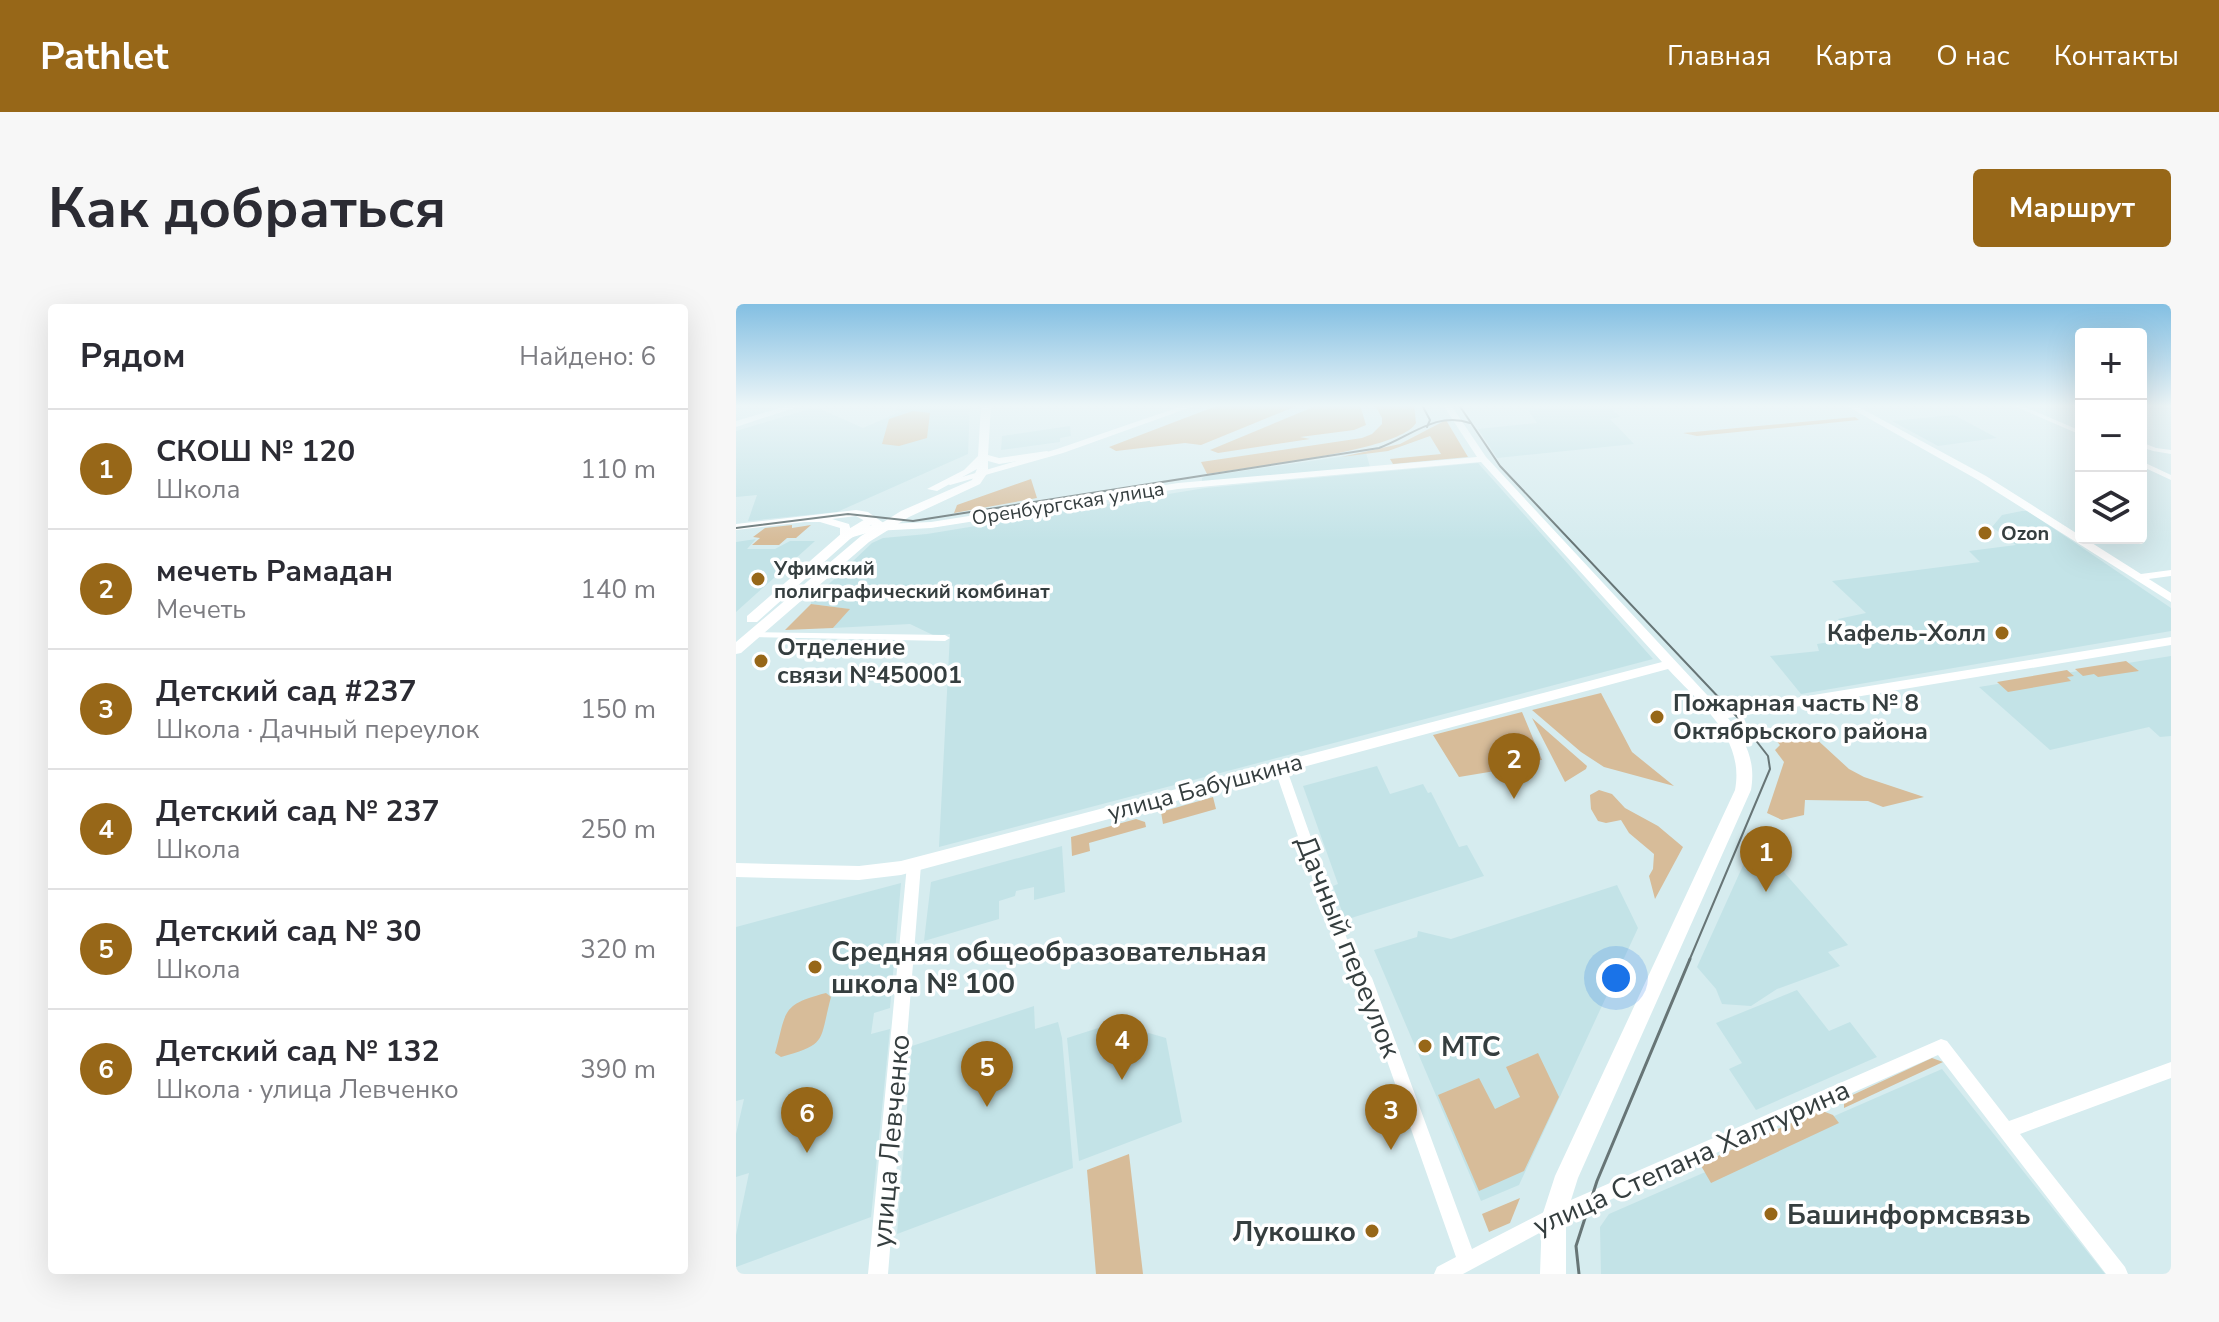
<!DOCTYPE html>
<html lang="ru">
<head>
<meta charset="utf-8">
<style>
	:root { --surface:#fff; --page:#f7f7f7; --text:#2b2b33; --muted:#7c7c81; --line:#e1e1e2; --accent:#976718 }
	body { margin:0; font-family:"Nunito Sans",sans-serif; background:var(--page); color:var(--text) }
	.controls { position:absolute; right:24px; top:24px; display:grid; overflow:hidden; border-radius:8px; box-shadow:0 8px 32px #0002 }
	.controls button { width:72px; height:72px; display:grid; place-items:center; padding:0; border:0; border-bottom:2px solid var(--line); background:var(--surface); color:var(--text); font:40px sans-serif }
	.you { position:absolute; left:880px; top:674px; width:28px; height:28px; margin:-20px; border:6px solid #fff; border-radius:50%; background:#1a73e8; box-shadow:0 0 0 12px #1a73e833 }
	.badge { display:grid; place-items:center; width:52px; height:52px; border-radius:50%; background:var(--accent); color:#fff; font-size:26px; font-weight:700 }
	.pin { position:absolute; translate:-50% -66px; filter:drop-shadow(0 2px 4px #0008) }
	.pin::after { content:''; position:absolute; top:42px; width:28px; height:24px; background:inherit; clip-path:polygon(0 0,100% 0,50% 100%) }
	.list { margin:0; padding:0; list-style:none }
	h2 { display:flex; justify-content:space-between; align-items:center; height:104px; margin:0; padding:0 32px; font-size:34px }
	h2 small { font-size:26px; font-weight:400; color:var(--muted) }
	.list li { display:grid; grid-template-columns:52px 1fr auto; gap:24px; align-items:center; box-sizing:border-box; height:120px; padding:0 32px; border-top:2px solid var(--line) }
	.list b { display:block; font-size:30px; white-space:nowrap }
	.list p { margin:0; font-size:26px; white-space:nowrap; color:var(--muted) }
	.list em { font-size:26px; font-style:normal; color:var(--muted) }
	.icon { flex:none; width:44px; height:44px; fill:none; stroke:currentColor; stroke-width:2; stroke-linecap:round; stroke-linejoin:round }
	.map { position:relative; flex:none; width:1435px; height:970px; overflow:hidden; border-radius:8px }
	header { display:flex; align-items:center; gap:48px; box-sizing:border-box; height:112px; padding:0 40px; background:var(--accent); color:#fff }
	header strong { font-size:38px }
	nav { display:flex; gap:44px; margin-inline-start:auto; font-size:28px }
	.intro { display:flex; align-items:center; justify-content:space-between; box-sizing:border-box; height:192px; padding:0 48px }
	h1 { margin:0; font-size:56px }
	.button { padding:20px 36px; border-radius:8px; background:var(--accent); color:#fff; font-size:28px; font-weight:700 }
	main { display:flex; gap:48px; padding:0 48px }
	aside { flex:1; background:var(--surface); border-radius:8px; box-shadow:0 8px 32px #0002 }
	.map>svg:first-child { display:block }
</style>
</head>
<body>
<header>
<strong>Pathlet</strong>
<nav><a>Главная</a><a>Карта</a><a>О нас</a><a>Контакты</a></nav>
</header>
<div class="intro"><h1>Как добраться</h1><a class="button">Маршрут</a></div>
<main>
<aside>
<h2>Рядом<small>Найдено: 6</small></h2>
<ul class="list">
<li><span class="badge">1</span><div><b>СКОШ № 120</b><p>Школа</p></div><em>110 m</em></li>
<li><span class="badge">2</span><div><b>мечеть Рамадан</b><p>Мечеть</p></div><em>140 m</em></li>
<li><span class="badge">3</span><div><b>Детский сад #237</b><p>Школа · Дачный переулок</p></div><em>150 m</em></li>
<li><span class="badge">4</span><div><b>Детский сад № 237</b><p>Школа</p></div><em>250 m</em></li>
<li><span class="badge">5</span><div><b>Детский сад № 30</b><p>Школа</p></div><em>320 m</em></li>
<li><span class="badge">6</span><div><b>Детский сад № 132</b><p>Школа · улица Левченко</p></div><em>390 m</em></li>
</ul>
</aside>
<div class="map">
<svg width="1435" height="970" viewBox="0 0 1435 970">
	<rect width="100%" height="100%" fill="#d6ecef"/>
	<path fill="#c3e3e7" d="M161,101H234L232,150L101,208L12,217L21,191L0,193V127L80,103L127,124L166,107L160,106Z
		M808,101H872L884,113L874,115L898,140L761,154L742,125L801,119L792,106L810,105Z
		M1218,111L1261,134L1202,142L1156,117Z
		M334,122L335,132L324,134V138L265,146L266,132Z
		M630,149L634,163L466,178V174L471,172Z
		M742,159L917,355L203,543L214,330L199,332L174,320L97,324L113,305L75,300V297L136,239L147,234L191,230L469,184Z
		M1286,207H1292L1435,304V327L1065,390L1034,352L1083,347L1081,340L1120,334L1102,315L1130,309L1096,277L1244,258L1233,247L1280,241L1256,223L1266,211Z
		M20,235L11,245H39L54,237H79L0,308V238Z
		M1435,352V432L1424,433L1413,423L1314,446L1243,383Z
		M641,462L654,490L687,480L692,489L695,488L723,543L731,541L748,572L609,616L597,582L602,580L567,482Z
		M1019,535L1112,641L1092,648L1104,662L1041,685L1015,702L986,700L980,685L961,663Z
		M326,542L329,588L298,596V583L280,587L279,592L263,597V615L188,637L195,578Z
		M165,579L154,704L138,709L135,730L154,725L135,913L0,963V931L13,869L0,873V830L8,795L0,797V623Z
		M881,581L902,624L783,881L745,897L638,646L681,633L682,627L715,635Z
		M1061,686L1093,727L1114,718L1141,753L1020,806L993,765L1006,759L980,719Z
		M298,702L299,725L322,718L326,734L337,864L161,930L176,742Z
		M378,719L430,734L446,818L343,857L331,734Z
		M1206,765L1369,970H865L864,923L873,910Z"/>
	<path fill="#d7bc99" d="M483,101H563L465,141L449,139L380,147L373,143Z
		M582,101H624L630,121L618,126L564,133L574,135L482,149L474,146Z
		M639,101H678L680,119C663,148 509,163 471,170L465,158L626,134L636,130L646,120V114Z
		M177,107L194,109L191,134L163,142L146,140L153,115Z
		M1119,113L1123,116L961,132L947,129Z
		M710,116L732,153L657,160L654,155L705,150L694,132L652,147L605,153L664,140Z
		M295,175L301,194L218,209L221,201Z
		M56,221V224L75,221L60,234H51L43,241H16L24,234L17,233L29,224Z
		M75,300L114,305L97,324L49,326Z
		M1390,357L1403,367L1362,373L1358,370L1347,372L1339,365Z
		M1331,366L1338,372L1331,373L1335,377L1272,388L1261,378Z
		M865,389L896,448L938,482L868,463L845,448L796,406Z
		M786,408L806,456L788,457L759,467L723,473L697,431Z
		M796,414L851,462L850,465L829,478Z
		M1064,420L1113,465L1128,473L1188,493L1147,503L1132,497L1069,496L1068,511L1046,516L1031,509L1048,458L1039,446L1044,441L1032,427Z
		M863,486L876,490L889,504L922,522L947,543L919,595L913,572L917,565L918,550L893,529L885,516L870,519L862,517L855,505L854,491Z
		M477,493L480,505L427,520L425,508Z
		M400,515L409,518L410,523L353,539L354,547L336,552L335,533Z
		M90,689L95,693C83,738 92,740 45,753L39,749C51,707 44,701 90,689Z
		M802,749L823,793L788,867L743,887L702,791L743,774L759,805L784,793L770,763Z
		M1196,754L1207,758L1108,804V795Z
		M1084,806L1097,811L1103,819L975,879L964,860Z
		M393,850L407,970H360L351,866Z
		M784,894L774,919L753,928L746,910Z"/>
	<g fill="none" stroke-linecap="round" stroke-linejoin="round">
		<path fill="#fff" fill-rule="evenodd" d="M1276,101H1284L1345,127V131Z
			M1426,101H1435V104L1427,102Z
			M1405,138L1420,144L1435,146V150L1417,147L1405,143Z
			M1405,157L1435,171V176L1405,162Z
			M1435,266V272L1405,276L1401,273L1405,270Z
			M16,328L209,331L214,334L209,337L13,333L11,331Z
			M544,459L550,463L611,635L636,674L736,945L812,906L1205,735L1211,737L1273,817L1435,758V774L1284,830L1389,963L1392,970H1370L1202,751L824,918L727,970H698L701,963L720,953L623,677L598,637L538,463Z
			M178,556L183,557L185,561L152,970H132L171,561L173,557Z"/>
		<path fill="#fff" fill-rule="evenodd" d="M54,101H67L0,123V117Z
			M449,101H461L327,149L214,181L209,178L321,145Z
			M707,101H715L750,153L985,406L1435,333V341L992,414C1010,437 1020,457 1015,486L842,874L830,912V970H804L806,912L819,872L999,486C1009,433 964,400 932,365L165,571L123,576L0,573V559L123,562L165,557L926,358L745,158L442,185L195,224L138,227L110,235L104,232V224L84,218H69L0,226V220L120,206L132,208L149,220L195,218L442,179L741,153ZM120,212L136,221L115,227L113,220L96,215Z
			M1109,101H1119L1250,172L1435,289V298L1242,176Z"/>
		<path fill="#fff" fill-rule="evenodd" d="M245,101H255L252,151L263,154L311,147L316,150L315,152L263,160L252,157V168L244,180L173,213L133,238L5,349L0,350V338L125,232L165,207L236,176L241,165L201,187L191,185L228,166L242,152Z
			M131,214L141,217L114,235L21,318H11V312L106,229Z"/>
		<path stroke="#677576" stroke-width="2" d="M686,101L694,116L691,123
			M723,101L764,162L1004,416L1032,452L1034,465L953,657
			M0,224L112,210L177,217L643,144C674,133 700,107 734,119"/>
		<path stroke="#677576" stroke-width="3" d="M843,970L840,942L861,877L954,655"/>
	</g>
	<linearGradient id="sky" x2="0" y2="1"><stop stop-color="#83bfe2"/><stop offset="0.43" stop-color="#edf6f8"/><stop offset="1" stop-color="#edf6f8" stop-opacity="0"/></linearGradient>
	<rect width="1435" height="237" fill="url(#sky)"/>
	<g fill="#976718" stroke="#fff" stroke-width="3">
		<circle cx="1249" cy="229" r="8"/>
		<circle cx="22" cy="275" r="8"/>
		<circle cx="1266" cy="329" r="8"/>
		<circle cx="25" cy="357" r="8"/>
		<circle cx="921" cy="413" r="8"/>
		<circle cx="79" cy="663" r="8"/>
		<circle cx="689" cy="742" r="8"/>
		<circle cx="1035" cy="910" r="8"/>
		<circle cx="636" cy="927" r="8"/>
	</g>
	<g text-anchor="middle" stroke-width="7" stroke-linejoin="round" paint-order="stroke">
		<g font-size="20" fill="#353e3f" stroke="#fff">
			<text transform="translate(332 199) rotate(-9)" y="7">Оренбургская улица</text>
		</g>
		<g font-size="20" font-weight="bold" fill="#353e3f" stroke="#fff" text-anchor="start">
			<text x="1265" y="236">Ozon</text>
			<text x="38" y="271">Уфимский<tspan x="38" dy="23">полиграфический комбинат</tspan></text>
		</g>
		<g font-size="24" font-weight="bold" fill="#353e3f" stroke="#fff" text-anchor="start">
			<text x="1250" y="337" text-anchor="end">Кафель-Холл</text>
			<text x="41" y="351">Отделение<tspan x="41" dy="28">связи №450001</tspan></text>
			<text x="937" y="407">Пожарная часть № 8<tspan x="937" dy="28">Октябрьского района</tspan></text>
		</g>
		<g font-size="24" fill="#353e3f" stroke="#fff">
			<text transform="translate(469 483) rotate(-15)" y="8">улица Бабушкина</text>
		</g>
		<g font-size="28" fill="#353e3f" stroke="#fff">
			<text transform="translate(613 642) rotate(68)" y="10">Дачный переулок</text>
			<text transform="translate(154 837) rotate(-85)" y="10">улица Левченко</text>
			<text transform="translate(955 853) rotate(-24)" y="10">улица Степана Халтурина</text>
		</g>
		<g font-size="28" font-weight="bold" fill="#353e3f" stroke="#fff" text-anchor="start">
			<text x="95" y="657">Средняя общеобразовательная<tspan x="95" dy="32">школа № 100</tspan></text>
			<text x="705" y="752">МТС</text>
			<text x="1051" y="920">Башинформсвязь</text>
			<text x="620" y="937" text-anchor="end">Лукошко</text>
		</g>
	</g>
</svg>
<div class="controls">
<button>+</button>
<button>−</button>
<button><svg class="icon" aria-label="layers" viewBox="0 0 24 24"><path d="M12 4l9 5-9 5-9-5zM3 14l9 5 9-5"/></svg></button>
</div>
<div class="you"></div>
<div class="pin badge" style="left:1030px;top:588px">1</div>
<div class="pin badge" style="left:778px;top:495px">2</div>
<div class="pin badge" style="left:655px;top:846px">3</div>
<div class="pin badge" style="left:386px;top:776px">4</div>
<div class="pin badge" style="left:251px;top:803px">5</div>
<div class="pin badge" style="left:71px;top:849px">6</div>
</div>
</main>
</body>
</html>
